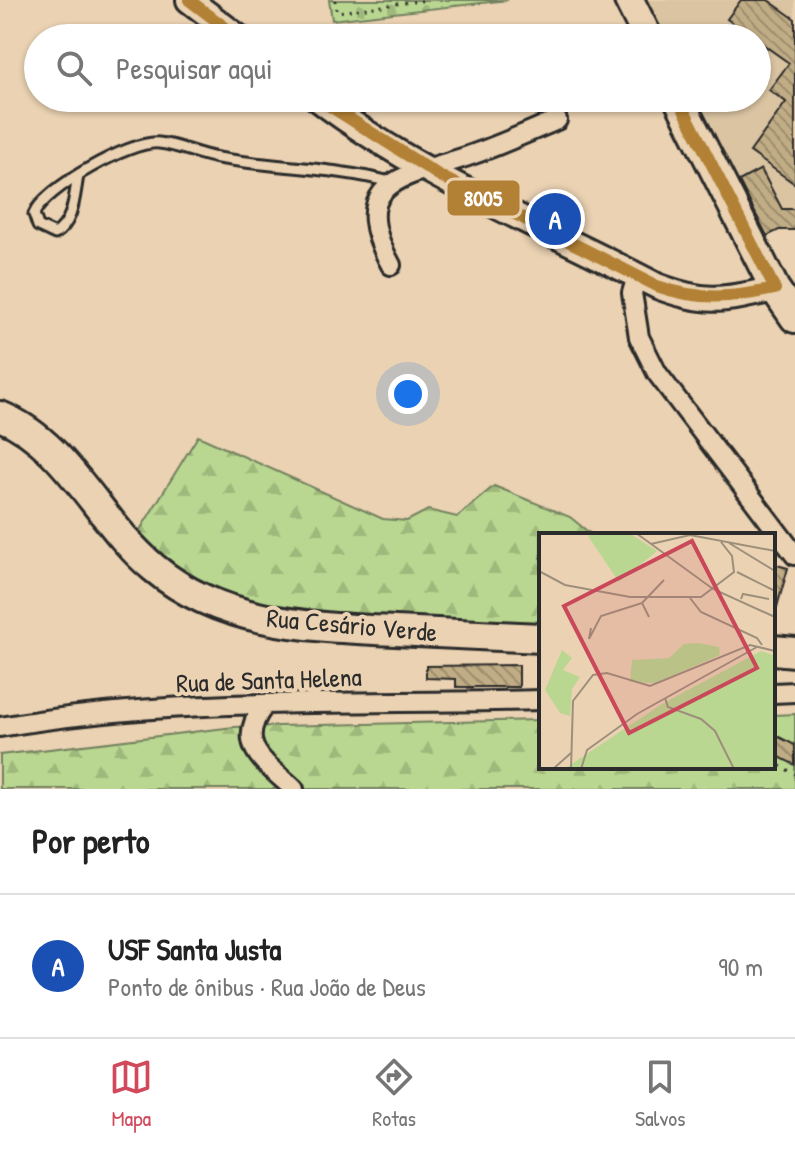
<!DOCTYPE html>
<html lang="pt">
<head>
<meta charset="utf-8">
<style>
	:root { --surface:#fff; --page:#f6f6f6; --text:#222; --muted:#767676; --line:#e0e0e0; --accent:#d1495b }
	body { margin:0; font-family:"Patrick Hand",sans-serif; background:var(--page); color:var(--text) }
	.you { position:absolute; left:408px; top:394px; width:28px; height:28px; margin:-20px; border:6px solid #fff; border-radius:50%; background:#1a73e8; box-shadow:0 0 0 12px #1a73e833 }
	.badge { display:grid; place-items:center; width:52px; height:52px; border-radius:50%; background:var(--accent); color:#fff; font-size:26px; font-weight:700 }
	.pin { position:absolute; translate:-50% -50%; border:4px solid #fff; box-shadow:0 2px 8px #0006 }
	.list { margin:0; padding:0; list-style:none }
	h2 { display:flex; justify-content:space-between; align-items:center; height:104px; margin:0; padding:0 32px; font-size:34px }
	h2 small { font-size:26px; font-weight:400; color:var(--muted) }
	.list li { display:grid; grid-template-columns:52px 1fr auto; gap:24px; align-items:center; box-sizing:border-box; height:144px; padding:0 32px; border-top:2px solid var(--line) }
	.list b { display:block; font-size:30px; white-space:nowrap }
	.list p { margin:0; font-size:26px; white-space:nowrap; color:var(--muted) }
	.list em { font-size:26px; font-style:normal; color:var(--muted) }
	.icon { flex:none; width:44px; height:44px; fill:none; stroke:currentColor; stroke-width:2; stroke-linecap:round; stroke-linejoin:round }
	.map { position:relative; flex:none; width:795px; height:789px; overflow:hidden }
	.search { position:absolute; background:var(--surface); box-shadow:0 2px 6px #0004; left:24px; right:24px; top:24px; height:88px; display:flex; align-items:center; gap:20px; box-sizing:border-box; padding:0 28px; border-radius:44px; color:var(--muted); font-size:30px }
	.sheet { height:248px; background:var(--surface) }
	nav { display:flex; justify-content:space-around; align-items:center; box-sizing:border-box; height:112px; border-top:2px solid var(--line); background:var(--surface); font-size:22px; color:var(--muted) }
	nav a { display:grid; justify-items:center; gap:4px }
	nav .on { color:var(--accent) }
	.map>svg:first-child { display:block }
</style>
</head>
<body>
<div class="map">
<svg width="795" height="789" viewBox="0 0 795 789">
	<defs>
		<pattern id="forest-firs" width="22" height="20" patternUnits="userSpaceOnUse" patternTransform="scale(2)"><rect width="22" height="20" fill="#b9d790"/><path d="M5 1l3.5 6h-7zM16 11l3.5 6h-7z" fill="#9fb97c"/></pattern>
		<pattern id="cemetery-stones" width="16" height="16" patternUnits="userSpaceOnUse" patternTransform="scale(2)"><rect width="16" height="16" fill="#b9d790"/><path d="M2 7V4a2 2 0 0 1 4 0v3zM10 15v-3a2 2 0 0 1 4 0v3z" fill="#9fb97c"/></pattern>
		<pattern id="building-back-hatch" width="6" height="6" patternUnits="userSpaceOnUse" patternTransform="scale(2)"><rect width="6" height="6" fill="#c1ad85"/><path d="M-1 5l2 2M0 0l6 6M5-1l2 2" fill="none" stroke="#9d8d6d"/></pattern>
	</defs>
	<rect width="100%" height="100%" fill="#ead2b2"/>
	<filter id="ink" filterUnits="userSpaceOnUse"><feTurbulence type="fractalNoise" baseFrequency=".0125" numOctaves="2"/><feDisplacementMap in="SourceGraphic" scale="16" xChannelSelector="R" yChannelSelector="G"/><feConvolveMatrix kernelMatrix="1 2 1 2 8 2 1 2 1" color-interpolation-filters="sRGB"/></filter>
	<g filter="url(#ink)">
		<path fill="#dac4a2" d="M643,0H795V231H778L766,238L694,98H757V38H663Z"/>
		<path fill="url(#forest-firs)" stroke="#72815e" stroke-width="2" d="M198,436L383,519L407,521L428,510L457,517L494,486L570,517L592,535H541V627L309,616L206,591L135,538Z
			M795,714V789H0V755L234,727L541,720V767H773V715Z"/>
		<path fill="url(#cemetery-stones)" stroke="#72815e" stroke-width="2" d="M329,0H508L332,20Z"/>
		<path fill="url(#building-back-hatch)" stroke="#2b2b2b" stroke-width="2" d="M741,0H768L795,19V184L750,152L786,102L769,90L789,63L727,19Z
			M761,169L782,209H795V230H779L767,236L739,181Z
			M773,564L788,568L777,607H773Z
			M519,665V687H456V679L426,678V666Z
			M773,734L795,745V765L773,754Z"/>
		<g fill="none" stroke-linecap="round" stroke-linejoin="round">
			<g stroke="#2b2b2b" stroke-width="15">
				<path id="lane" d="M78,176C74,197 74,222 55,234L38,226L34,214C44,189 130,140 159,143C179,145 198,155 218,158C276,168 333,167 390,182"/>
			</g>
			<g stroke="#2b2b2b" stroke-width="24">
				<path id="street" d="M391,265C343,177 410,177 471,155C500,145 529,132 557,120
					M637,276L632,293L639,337L657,373L795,555
					M773,693L795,692
					M263,707C234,746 266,763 294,789
					M0,727C178,696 361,705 541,700"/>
			</g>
			<g stroke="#2b2b2b" stroke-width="30">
				<path id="secondary" d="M189,0L239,38
					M317,98C420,177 543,226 657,286C707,305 723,300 775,289"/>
			</g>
			<g stroke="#2b2b2b" stroke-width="34">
				<path id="primary" d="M629,0L648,38
					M678,98L775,289L795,318
					M0,416C69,444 98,522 154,568C222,625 311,627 395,631C444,633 492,636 541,638
					M773,650L795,652"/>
			</g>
			<path stroke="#2b2b2b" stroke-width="3" stroke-dasharray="2 6" stroke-linecap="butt" d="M335,0L337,12L427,0
				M773,762L795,774"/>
			<use href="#lane" stroke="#ead2b2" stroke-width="9"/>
			<use href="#street" stroke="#ead2b2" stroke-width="18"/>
			<use href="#secondary" stroke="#ead2b2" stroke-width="24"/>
			<use href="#primary" stroke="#ead2b2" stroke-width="28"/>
			<g stroke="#ead2b2" stroke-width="18">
				<path id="bus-1" d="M189,0L239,38
					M317,98L440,176L657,286C699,301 732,298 775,289
					M678,98L775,289"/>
			</g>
			<use href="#bus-1" stroke="#b28135" stroke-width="12"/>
		</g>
	</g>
	<g text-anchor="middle" stroke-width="8" stroke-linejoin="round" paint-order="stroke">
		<g font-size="26" fill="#2b2b2b" stroke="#ead2b2">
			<text transform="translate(352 625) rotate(5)" y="9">Rua Cesário Verde</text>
			<text transform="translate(269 680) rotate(-2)" y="9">Rua de Santa Helena</text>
		</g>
	</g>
	<g transform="translate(539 533)">
		<rect width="236" height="236" fill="#ead2b2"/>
		<path d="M159,110L180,114L181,122L117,150L91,149L93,127L130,125L145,111ZM23,117L33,125L24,137L41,144L33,156L31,183L21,180L6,157ZM222,118L236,123V236H25L123,171Z" fill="#b9d790"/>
		<path d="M54,0H90L118,18L80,49L49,3Z" fill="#b9d790"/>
		<path fill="none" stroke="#9e8f7c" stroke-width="2" d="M97,0L174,56L236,84M190,10L236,38M112,11L151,2L236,18M0,38L26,52L91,64H162L195,39L193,23L182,9M198,39L236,58M151,65L162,79L218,105L223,112M202,66L204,61L230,66M110,84L103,70L125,47M52,95L50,106L62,83L103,70M126,165L129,174L162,186L176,198L195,236M14,236L32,220M32,236L34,168L54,142L68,140L111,153L211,112L236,118M42,236L48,217L98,181L218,114"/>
		<path fill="#c94859" fill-opacity="0.15" stroke="#c94859" stroke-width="4" d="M153,8L218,135L90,200L25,73Z"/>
		<rect width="236" height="236" fill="none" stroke="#2b2b2b" stroke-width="4"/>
	</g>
	<rect stroke="#ead2b2" stroke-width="3" x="446" y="179" width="75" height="38" rx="8" fill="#b28135"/>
	<g font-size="22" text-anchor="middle" font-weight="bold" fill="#fff">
		<text x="483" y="206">8005</text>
	</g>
</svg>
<div class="you"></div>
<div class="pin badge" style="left:555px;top:219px;background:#1a4fb4">A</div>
<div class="search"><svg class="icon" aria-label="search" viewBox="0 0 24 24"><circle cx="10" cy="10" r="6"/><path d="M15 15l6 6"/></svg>Pesquisar aqui</div>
</div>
<section class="sheet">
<h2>Por perto<small></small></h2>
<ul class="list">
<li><span class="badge" style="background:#1a4fb4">A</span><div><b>USF Santa Justa</b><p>Ponto de ônibus · Rua João de Deus</p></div><em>90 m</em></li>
</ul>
</section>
<nav>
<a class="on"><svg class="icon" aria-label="map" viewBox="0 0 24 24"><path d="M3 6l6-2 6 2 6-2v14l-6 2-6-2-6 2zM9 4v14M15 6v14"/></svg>Mapa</a>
<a><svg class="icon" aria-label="directions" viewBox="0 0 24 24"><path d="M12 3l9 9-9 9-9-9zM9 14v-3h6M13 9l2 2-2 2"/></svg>Rotas</a>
<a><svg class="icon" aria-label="saved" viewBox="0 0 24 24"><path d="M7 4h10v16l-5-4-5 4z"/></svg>Salvos</a>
</nav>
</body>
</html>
